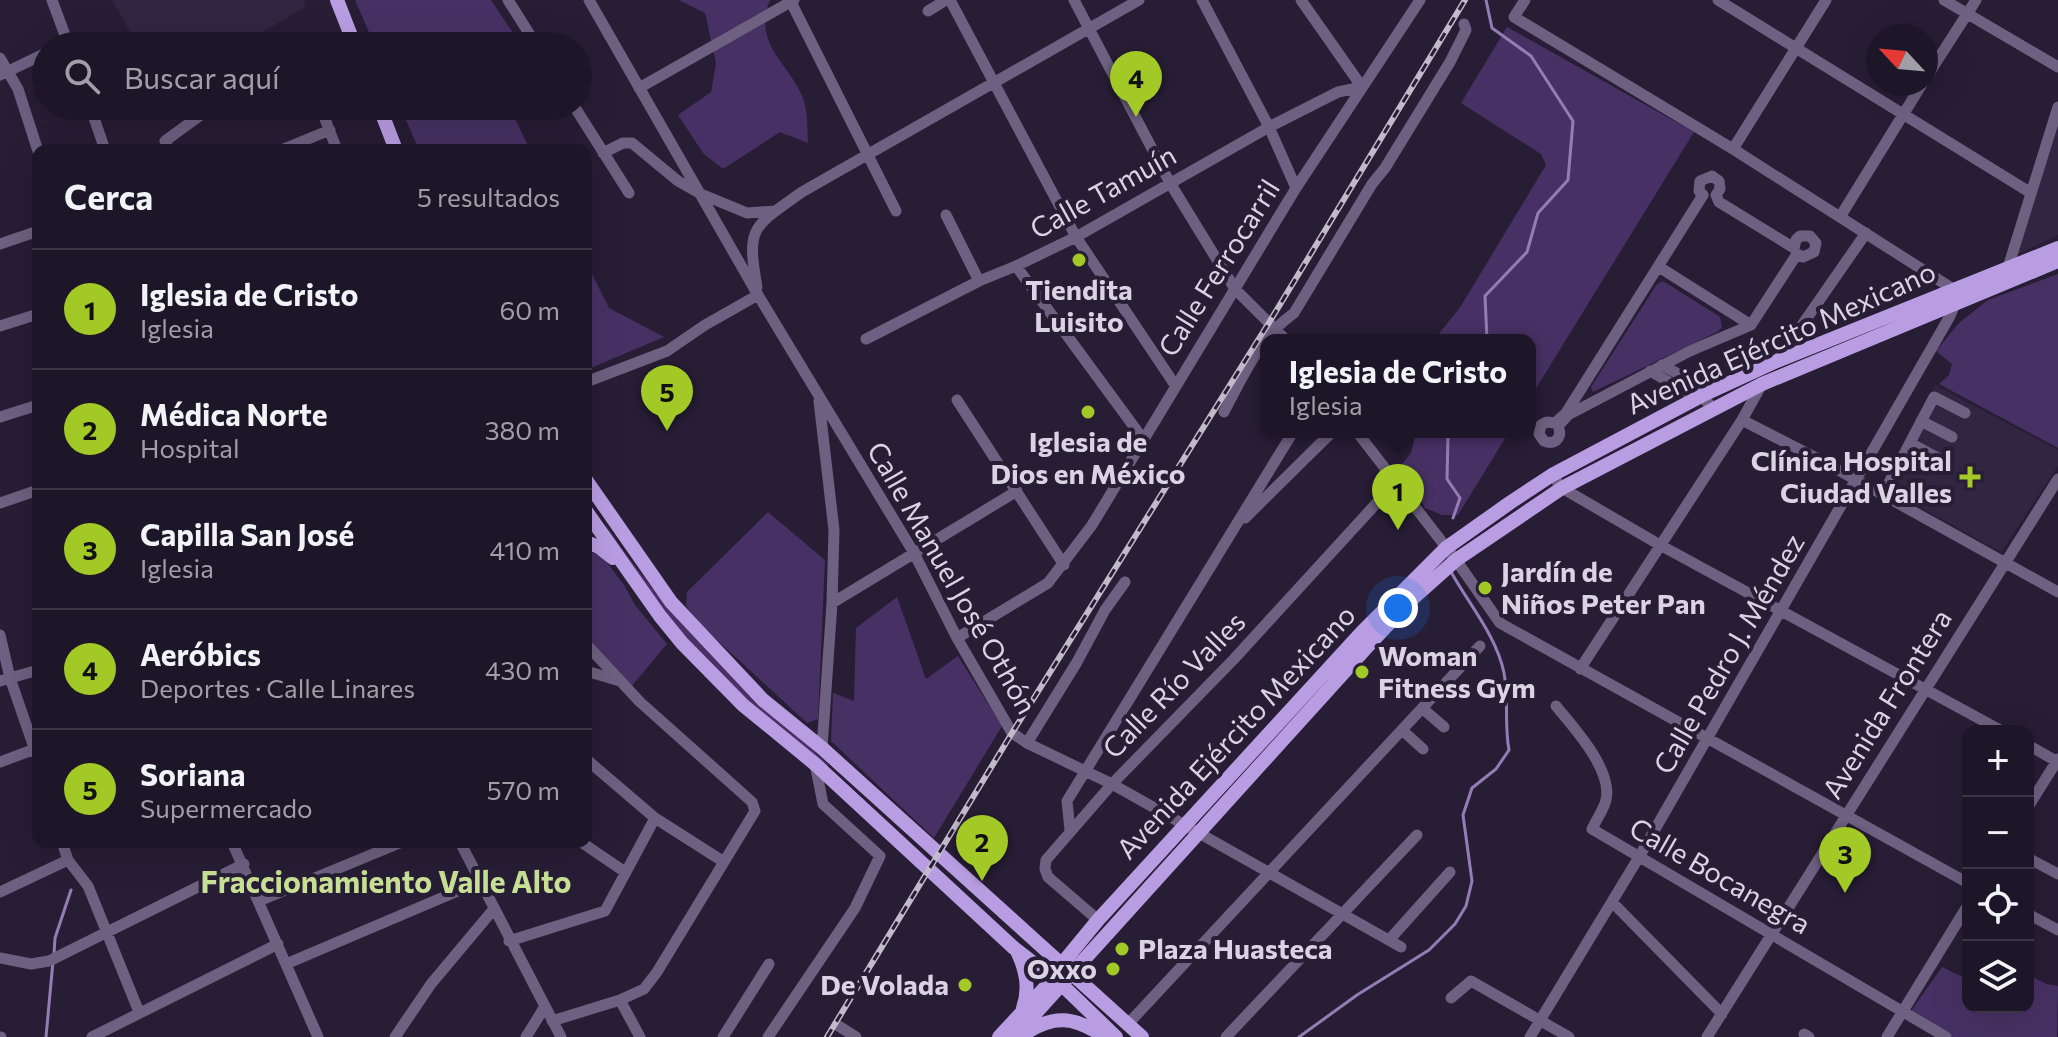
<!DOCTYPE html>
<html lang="es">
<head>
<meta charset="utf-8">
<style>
	:root { --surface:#1d1628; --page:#251f30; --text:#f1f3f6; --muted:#a09fa8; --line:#3b3545; --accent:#a3c926 }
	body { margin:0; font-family:Commissioner,sans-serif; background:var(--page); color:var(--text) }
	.controls { position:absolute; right:24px; bottom:24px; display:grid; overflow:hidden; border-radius:16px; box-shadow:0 8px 32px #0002 }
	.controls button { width:72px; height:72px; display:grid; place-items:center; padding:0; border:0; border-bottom:2px solid var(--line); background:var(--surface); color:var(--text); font:40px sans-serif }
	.compass { position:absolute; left:1866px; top:24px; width:72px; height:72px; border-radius:50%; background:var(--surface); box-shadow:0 8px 32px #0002; rotate:296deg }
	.you { position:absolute; left:1398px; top:608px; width:28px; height:28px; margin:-20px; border:6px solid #fff; border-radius:50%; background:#1a73e8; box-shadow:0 0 0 12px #1a73e833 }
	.badge { display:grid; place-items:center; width:52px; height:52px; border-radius:50%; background:var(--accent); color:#111; font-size:26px; font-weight:700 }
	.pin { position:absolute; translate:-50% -66px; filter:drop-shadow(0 2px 4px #0008) }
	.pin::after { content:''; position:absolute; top:42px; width:28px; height:24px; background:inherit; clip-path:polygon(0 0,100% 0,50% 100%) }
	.popup { position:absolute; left:1260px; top:334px; width:276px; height:104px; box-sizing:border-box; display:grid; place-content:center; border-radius:16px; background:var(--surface); filter:drop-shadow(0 2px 6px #0005); font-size:26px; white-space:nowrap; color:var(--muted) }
	.popup b { font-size:30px; color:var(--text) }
	.popup::after { content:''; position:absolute; left:50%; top:100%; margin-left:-16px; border:16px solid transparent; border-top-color:var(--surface) }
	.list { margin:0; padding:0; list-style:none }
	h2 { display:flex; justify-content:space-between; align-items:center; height:104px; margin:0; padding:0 32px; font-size:34px }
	h2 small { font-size:26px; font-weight:400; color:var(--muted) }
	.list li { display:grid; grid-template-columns:52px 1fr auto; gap:24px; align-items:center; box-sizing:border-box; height:120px; padding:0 32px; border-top:2px solid var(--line) }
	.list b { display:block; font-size:30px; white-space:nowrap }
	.list p { margin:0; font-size:26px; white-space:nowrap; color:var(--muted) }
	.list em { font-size:26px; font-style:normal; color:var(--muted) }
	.icon { flex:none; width:44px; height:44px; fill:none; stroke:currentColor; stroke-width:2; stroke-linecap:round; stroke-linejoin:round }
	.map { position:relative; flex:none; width:2058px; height:1037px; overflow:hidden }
	.search { position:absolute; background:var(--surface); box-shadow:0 8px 32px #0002; left:32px; top:32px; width:560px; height:88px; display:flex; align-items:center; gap:20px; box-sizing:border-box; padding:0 28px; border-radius:44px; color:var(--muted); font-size:30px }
	.panel { position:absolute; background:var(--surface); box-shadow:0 8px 32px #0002; left:32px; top:144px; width:560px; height:704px; border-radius:16px }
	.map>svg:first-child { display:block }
</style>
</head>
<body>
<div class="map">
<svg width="2058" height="1037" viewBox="0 0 2058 1037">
	<rect width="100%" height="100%" fill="#271d35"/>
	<path fill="#312542" d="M112,0H304L306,7L237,46H138Z
		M2058,127V235L2014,256Z
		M1935,385L2058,450V466L2001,552L1883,487Z"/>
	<path fill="#473164" d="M355,0H491L522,46H375Z
		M679,0H770C752,44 789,63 803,98C808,111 807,130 808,143L780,132L723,169L703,153L678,115L711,92L716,63L705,13Z
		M1507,27L1694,132L1530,398V340H1434L1461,306L1546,165L1541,154L1461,103Z
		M400,106H509L530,150H419Z
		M586,262L609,308L664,337L586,370Z
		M2058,274V448L1939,384L1949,375L1952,364L1936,351L1959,323L1988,300Z
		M1663,281L1720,317L1722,327L1717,332L1593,392L1591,387L1657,284Z
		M1416,432H1509L1458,515H1442L1425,508L1417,493L1400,484L1397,470L1411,453Z
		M768,512L825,560L818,719L807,723L692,617L686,605L687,592Z
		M604,522C666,617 745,688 828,764V771C759,709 684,648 631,570C621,555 613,538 604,522Z
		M586,550L603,557L624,585L635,605L667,644L631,687L586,645Z
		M897,597L926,679L958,656L1002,726L934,838L831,741L833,693L854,701L856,628Z
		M1942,967L1965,978L1968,974V1007H2028V975L2047,984L2058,986L2057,1037H1953L1911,1011Z"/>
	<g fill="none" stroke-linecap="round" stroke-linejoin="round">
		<path stroke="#947cb5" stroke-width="3" d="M1486,0L1492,28L1531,56L1573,121L1568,180L1538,213L1527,252L1485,296L1487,340
			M1451,432L1448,436L1447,479L1460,498L1453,518
			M54,954L55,938L71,890
			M46,1037L53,961
			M1299,1037L1357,995L1429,950L1455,924L1466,906L1472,881L1463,815L1472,788L1496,769L1509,750C1504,723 1509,699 1504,673C1497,637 1469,604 1451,572"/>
		<path stroke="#6d6081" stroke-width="11" d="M52,0L69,46
			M508,0L537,46
			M589,0L758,295L914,553L957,638L1012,733L1027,743L1112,784L1401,947
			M950,0L1076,237L1175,385
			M1074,0L1170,183L1235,289L1286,340
			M1202,0L1269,127L1296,188
			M1525,0L1514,17L1733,149L1953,289L1955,304L1950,316L1639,857L1530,1037
			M1718,0L2031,193
			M1944,0L2058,67
			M791,2L896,211
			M928,11L946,0
			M295,46H296
			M0,58L18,89L38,151
			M0,75L46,53
			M1926,78L1976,0
			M639,88L794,0
			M90,106L105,150
			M320,106L337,150
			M574,106L629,193
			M1733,149L1826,0
			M169,150L165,141L213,106
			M281,150L330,130
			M603,153L623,143H632L678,181L701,194L747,213L775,211
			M1712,176L1719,181L1720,189L1716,195L1719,202L1794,248L1796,240L1800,236H1810L1816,243L1814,252L1803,257L1797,254L1751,325L1690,351L1568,415L1558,426C1563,437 1555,446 1544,441L1539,434L1541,425L1547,422L1555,423L1566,413L1703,195L1699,191L1700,181Z
			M946,215L979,281
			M1840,217L1922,84
			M0,244L38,231
			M1016,266L1143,439
			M1659,267L1751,325
			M2006,274L2058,107
			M757,287C746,226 753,227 802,192L1139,0
			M0,326L38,314
			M866,339L979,281L1016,266L1076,237L1269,127L1338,92L1362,87L1301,0
			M1777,361L1866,233
			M1662,365L1695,383L1698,393L1713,408
			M1650,371L1685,391L1698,393
			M586,382L667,351L705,325L758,295
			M957,400L1064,565
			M819,401L834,530L832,603L822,748
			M1224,412C1243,376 1260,337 1294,313L1372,184L1385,168L1450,62L1466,30L1464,24
			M0,417L38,405
			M1742,420L1822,461L2058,592
			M1921,421L1952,437
			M1357,432L1456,560L1500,623L1968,883
			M1910,443L1938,458
			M1552,475L1562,488L1660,545L2002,731
			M1883,494L1934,397L1965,413
			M0,503L38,490
			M1245,518L1332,432
			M832,603L1017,491
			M0,635L10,678L38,759
			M957,638L1048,583L1092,525L1296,188L1420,0
			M1580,669L1742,420L1763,382
			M586,671L620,681
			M0,681L38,670
			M1556,706C1574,728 1613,770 1606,800C1604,809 1596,820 1592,829L1946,1037
			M1422,708L1444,727
			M1402,730L1423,749
			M1027,743L1077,662L1105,610L1125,582
			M2028,745L2058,762
			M586,759L655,818L724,862
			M0,762L35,749
			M2028,807L2058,759
			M1070,830L1067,801L1293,432
			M62,842L68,860L88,886L139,1012
			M232,842L318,1037
			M460,842L561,1037
			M581,842L625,872
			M2028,858L2058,874
			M0,892L68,860
			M259,901L402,842
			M1613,903L1722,1014
			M2028,914L2058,930
			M1098,920L1048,877L1045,869L1046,860L1112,784L1234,659L1395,483
			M1390,939L1450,872
			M509,941L605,911L655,818
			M0,958L31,964L49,961L244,864
			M286,964L479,882
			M1451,998L1471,981L1569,1037
			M620,1000L640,1037
			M552,1021L620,1000L644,989L657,972L755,811L752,802L640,702L586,644
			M1128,1024L1480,646
			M837,1025L856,1037
			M1804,1034L1809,1037
			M0,1037H1
			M92,1037L278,944
			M395,1037L431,984L493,910
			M526,1037L544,1008
			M723,1037L769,964
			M768,1037L855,908L880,856L823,804L815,764
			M1226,1037L1417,835
			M1707,1037L2058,479
			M1887,1037L1968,905"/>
		<path stroke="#b99de2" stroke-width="14" d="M337,0L355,46
			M379,106L396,150
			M586,480L671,602L763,700L822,748L1142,1037
			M586,511L660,616L682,643L743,705L815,764L1014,948L1062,985L1116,1037
			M586,542L599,547L613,558
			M1017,951C1026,970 1030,988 1023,1008
			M1023,1035C1054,1013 1075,1017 1105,1037
			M999,1037L1053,979L1061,965L1098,920L1362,632L1446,548L1511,502L1552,475L1701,396L1777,361L2058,248
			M1014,1037L1366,648L1411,600L1456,560L1562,488L1762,384L2058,261"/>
		<g stroke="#c1bacb" stroke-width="6">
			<path id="rail" d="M827,1037L1012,733L1270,321L1465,0"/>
		</g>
		<use href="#rail" stroke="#271d35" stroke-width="3" stroke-dasharray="9" stroke-linecap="butt"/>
	</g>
	<g fill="#a3c926" stroke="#271d35" stroke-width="3">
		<circle cx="1079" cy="260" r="8"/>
		<circle cx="1088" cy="412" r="8"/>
		<path d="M1966 465h8v8h8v8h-8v8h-8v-8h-8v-8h8z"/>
		<circle cx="1485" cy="588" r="8"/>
		<circle cx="1362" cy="672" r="8"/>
		<circle cx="1122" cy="949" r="8"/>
		<circle cx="1113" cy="969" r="8"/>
		<circle cx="965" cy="985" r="8"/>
	</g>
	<g text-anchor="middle" stroke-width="8" stroke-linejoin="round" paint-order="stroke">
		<g font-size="28" fill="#d9d3e3" stroke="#271d35">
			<text transform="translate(1103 192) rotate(-29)" y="10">Calle Tamuín</text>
			<text transform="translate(1219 268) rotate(-58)" y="10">Calle Ferrocarril</text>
			<text transform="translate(1781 338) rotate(-24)" y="10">Avenida Ejército Mexicano</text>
			<text transform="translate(952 578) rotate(60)" y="10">Calle Manuel José Othón</text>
			<text transform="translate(1729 654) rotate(-60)" y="10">Calle Pedro J. Méndez</text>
			<text transform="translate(1174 685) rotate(-46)" y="10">Calle Río Valles</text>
			<text transform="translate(1887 704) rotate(-58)" y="10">Avenida Frontera</text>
			<text transform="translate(1236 732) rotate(-47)" y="10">Avenida Ejército Mexicano</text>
			<text transform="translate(1720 876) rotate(30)" y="10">Calle Bocanegra</text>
		</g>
		<g font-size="28" font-weight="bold" fill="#d9d3e3" stroke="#271d35" text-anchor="end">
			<text x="1079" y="300" text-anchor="middle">Tiendita<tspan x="1079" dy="32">Luisito</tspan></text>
			<text x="1088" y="452" text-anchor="middle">Iglesia de<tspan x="1088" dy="32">Dios en México</tspan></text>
			<text x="1952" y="471">Clínica Hospital<tspan x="1952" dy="32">Ciudad Valles</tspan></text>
			<text x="1501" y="582" text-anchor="start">Jardín de<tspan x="1501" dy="32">Niños Peter Pan</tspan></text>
			<text x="1378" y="666" text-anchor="start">Woman<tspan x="1378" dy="32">Fitness Gym</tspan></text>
			<text x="1138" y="959" text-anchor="start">Plaza Huasteca</text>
			<text x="1097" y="979">Oxxo</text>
			<text x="949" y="995">De Volada</text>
		</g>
		<g font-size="30" font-weight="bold" fill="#c8e095" stroke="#271d35">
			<text x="386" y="893">Fraccionamiento Valle Alto</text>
		</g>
	</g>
</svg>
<div class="controls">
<button>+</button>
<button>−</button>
<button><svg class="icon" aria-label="locate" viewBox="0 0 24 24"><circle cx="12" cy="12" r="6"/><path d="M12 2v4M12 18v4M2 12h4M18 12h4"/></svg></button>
<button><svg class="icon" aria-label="layers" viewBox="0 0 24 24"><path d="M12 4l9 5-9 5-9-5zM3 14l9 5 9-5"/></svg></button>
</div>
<svg class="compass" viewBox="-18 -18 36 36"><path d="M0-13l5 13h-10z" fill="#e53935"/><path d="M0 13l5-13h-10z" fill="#a09fa8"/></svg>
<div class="you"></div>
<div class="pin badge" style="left:1398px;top:530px">1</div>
<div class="popup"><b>Iglesia de Cristo</b>Iglesia</div>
<div class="pin badge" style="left:982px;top:881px">2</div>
<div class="pin badge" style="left:1845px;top:893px">3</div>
<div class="pin badge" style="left:1136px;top:117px">4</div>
<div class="pin badge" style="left:667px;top:431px">5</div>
<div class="search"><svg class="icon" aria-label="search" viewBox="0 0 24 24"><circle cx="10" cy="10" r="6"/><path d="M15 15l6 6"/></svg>Buscar aquí</div>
<section class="panel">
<h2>Cerca<small>5 resultados</small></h2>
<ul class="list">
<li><span class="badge">1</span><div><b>Iglesia de Cristo</b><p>Iglesia</p></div><em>60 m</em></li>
<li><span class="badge">2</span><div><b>Médica Norte</b><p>Hospital</p></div><em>380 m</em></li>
<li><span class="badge">3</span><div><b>Capilla San José</b><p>Iglesia</p></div><em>410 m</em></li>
<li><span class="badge">4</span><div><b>Aeróbics</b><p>Deportes · Calle Linares</p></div><em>430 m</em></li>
<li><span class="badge">5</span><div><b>Soriana</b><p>Supermercado</p></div><em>570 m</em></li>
</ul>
</section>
</div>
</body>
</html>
